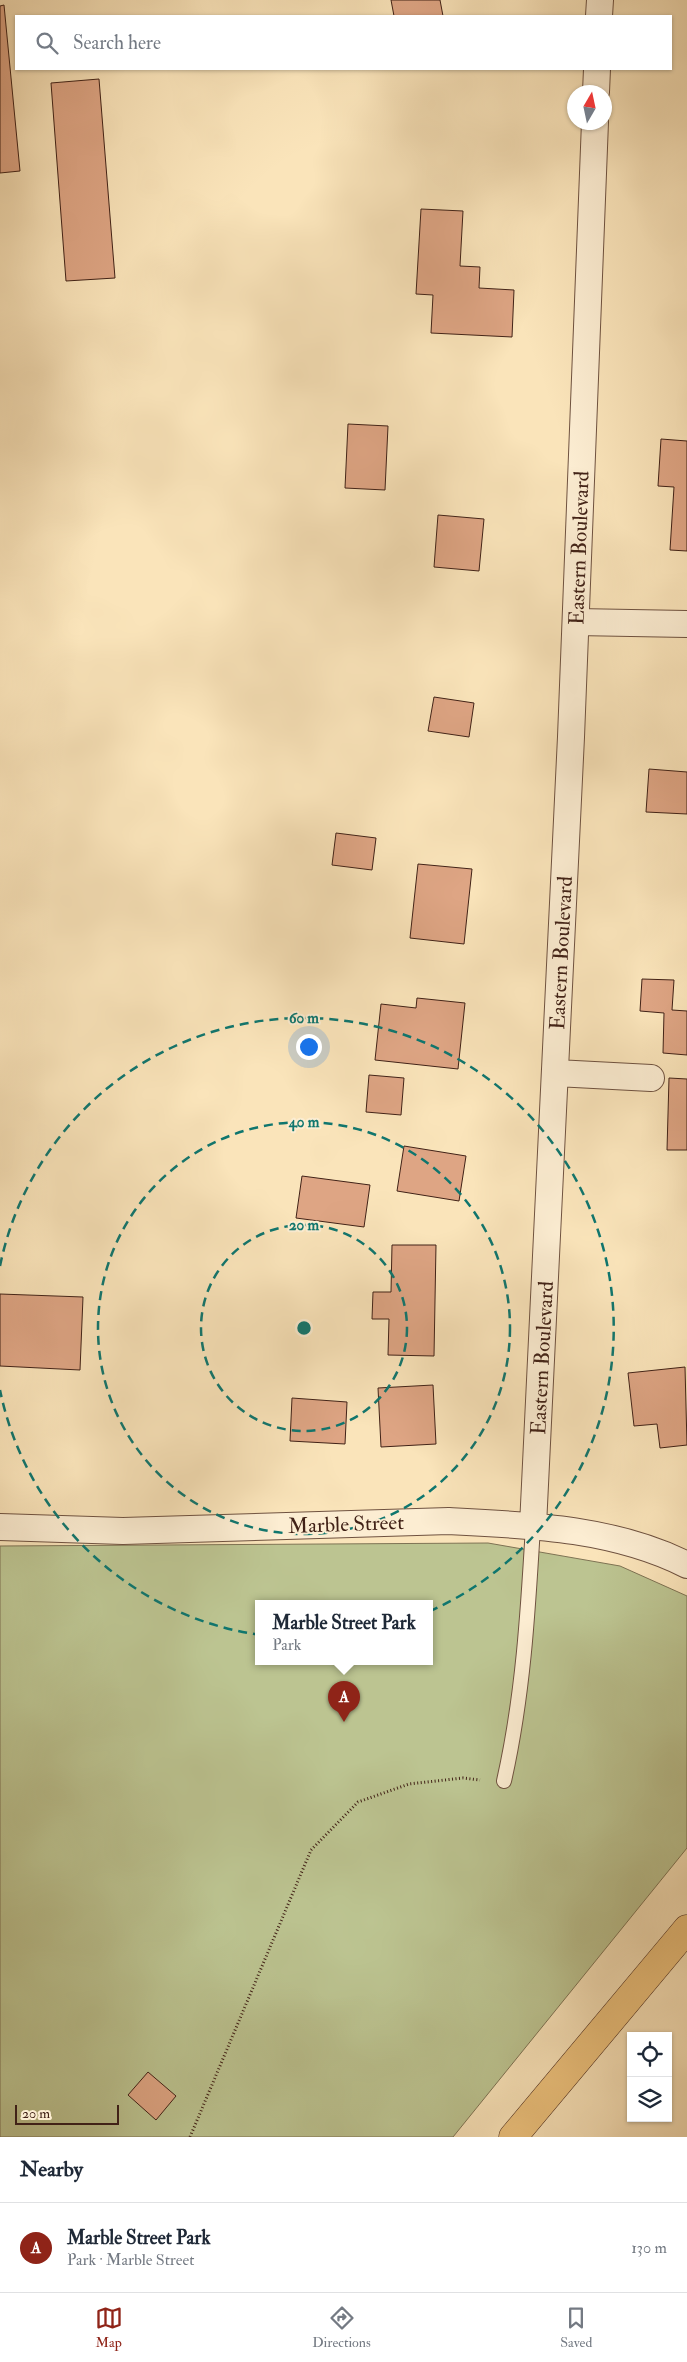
<!DOCTYPE html>
<html lang="en">
<head>
<meta charset="utf-8">
<style>
	:root { --surface:#fff; --page:#f6f6f7; --text:#1f2937; --muted:#747a83; --line:#e0e1e3; --accent:#8f2418 }
	body { margin:0; font-family:"IM FELL Double Pica",serif; background:var(--page); color:var(--text) }
	.controls { position:absolute; right:15px; bottom:15px; display:grid; overflow:hidden; border-radius:0px; box-shadow:0 1px 4px #0004 }
	.controls button { width:45px; height:45px; display:grid; place-items:center; padding:0; border:0; border-bottom:1px solid var(--line); background:var(--surface); color:var(--text); font:25px sans-serif }
	.compass { position:absolute; left:567px; top:85px; width:45px; height:45px; border-radius:50%; background:var(--surface); box-shadow:0 1px 4px #0004; rotate:9deg }
	.scale { position:absolute; left:15px; bottom:12px; width:104px; box-sizing:border-box; padding-left:5px; border:2px solid #412217; border-top:0; font-size:14px; line-height:18px; white-space:nowrap; color:#412217; -webkit-text-stroke:4px #fcedd2; paint-order:stroke }
	.you { position:absolute; left:308px; top:1046px; width:18px; height:18px; margin:-12px; border:4px solid #fff; border-radius:50%; background:#1a73e8; box-shadow:0 0 0 8px #1a73e833 }
	.badge { display:grid; place-items:center; width:32px; height:32px; border-radius:50%; background:var(--accent); color:#fff; font-size:16px; font-weight:700 }
	.pin { position:absolute; translate:-50% -41px; filter:drop-shadow(0 1px 2px #0008) }
	.pin::after { content:''; position:absolute; top:26px; width:18px; height:15px; background:inherit; clip-path:polygon(0 0,100% 0,50% 100%) }
	.popup { position:absolute; left:255px; top:1600px; width:178px; height:65px; box-sizing:border-box; display:grid; place-content:center; border-radius:0px; background:var(--surface); filter:drop-shadow(0 1px 4px #0005); font-size:16px; white-space:nowrap; color:var(--muted) }
	.popup b { font-size:19px; color:var(--text) }
	.popup::after { content:''; position:absolute; left:50%; top:100%; margin-left:-10px; border:10px solid transparent; border-top-color:var(--surface) }
	.list { margin:0; padding:0; list-style:none }
	h2 { display:flex; justify-content:space-between; align-items:center; height:65px; margin:0; padding:0 20px; font-size:21px }
	h2 small { font-size:16px; font-weight:400; color:var(--muted) }
	.list li { display:grid; grid-template-columns:32px 1fr auto; gap:15px; align-items:center; box-sizing:border-box; height:90px; padding:0 20px; border-top:1px solid var(--line) }
	.list b { display:block; font-size:19px; white-space:nowrap }
	.list p { margin:0; font-size:16px; white-space:nowrap; color:var(--muted) }
	.list em { font-size:16px; font-style:normal; color:var(--muted) }
	.icon { flex:none; width:28px; height:28px; fill:none; stroke:currentColor; stroke-width:2; stroke-linecap:round; stroke-linejoin:round }
	.map { position:relative; flex:none; width:687px; height:2137px; overflow:hidden }
	.search { position:absolute; background:var(--surface); box-shadow:0 1px 4px #0004; left:15px; right:15px; top:15px; height:55px; display:flex; align-items:center; gap:12px; box-sizing:border-box; padding:0 18px; border-radius:0px; color:var(--muted); font-size:19px }
	.sheet { height:155px; background:var(--surface) }
	nav { display:flex; justify-content:space-around; align-items:center; box-sizing:border-box; height:70px; border-top:1px solid var(--line); background:var(--surface); font-size:14px; color:var(--muted) }
	nav a { display:grid; justify-items:center; gap:2px }
	nav .on { color:var(--accent) }
	.map>svg:first-child { display:block }
</style>
</head>
<body>
<div class="map">
<svg width="687" height="2137" viewBox="0 0 687 2137">
	<rect width="100%" height="100%" fill="#fae4ba"/>
	<filter id="stains"><feTurbulence type="fractalNoise" baseFrequency=".004" numOctaves="4"/><feColorMatrix values="0 0 0 0 .2 0 0 0 0 .09 0 0 0 0 .02 0 0 0 .5 -.17"/></filter>
	<radialGradient id="worn" r=".72"><stop offset=".6" stop-color="#630" stop-opacity="0"/><stop offset="1" stop-color="#630" stop-opacity=".3"/></radialGradient>
	<path fill="#bcc491" stroke="#7e7354" fill-rule="evenodd" d="M488,1543L620,1566L687,1596V1848L453,2137H0V1546ZM259,1603H429V1661H259Z"/>
	<path fill="#dea584" stroke="#412217" d="M391,0H440L443,16H394Z
		M4,5L20,171L0,173V6Z
		M99,79L115,278L66,281L51,83Z
		M421,209L463,211L460,266L480,267L479,288L514,290L512,337L431,333L433,295L416,294Z
		M348,424L388,426L385,490L345,488Z
		M661,439L687,441V551L670,550L674,487L658,486Z
		M438,515L484,519L479,571L434,567Z
		M434,697L474,703L469,737L428,731Z
		M649,769L687,772V814L646,812Z
		M336,833L376,838L372,870L332,865Z
		M418,864L472,869L464,944L410,938Z
		M642,979L674,980L672,1010L687,1011V1055L663,1053L664,1013L640,1011Z
		M417,998L465,1003L458,1069L375,1060L381,1004L416,1008Z
		M369,1075L404,1078L401,1115L366,1112Z
		M669,1078L687,1079V1150H667Z
		M404,1146L466,1156L459,1201L397,1191Z
		M302,1176L370,1185L364,1227L296,1218Z
		M392,1245H436L434,1356L388,1355L389,1319H372L373,1292H391Z
		M0,1294L83,1297L80,1370L0,1366Z
		M685,1367L687,1445L660,1448L657,1424L634,1426L628,1373Z
		M433,1385L436,1444L381,1447L378,1388Z
		M292,1398L347,1402L345,1444L290,1441Z
		M148,2072L176,2096L156,2120L128,2095Z"/>
	<g fill="none" stroke-linecap="round" stroke-linejoin="round">
		<g stroke="#6f5240" stroke-width="16">
			<path id="lane" d="M504,1781C523,1697 528,1612 533,1526"/>
		</g>
		<g stroke="#6f5240" stroke-width="28">
			<path id="street" d="M599,16L600,0
				M596,92L597,69
				M576,622L687,624
				M556,1073L651,1078
				M533,1526L571,737L595,122
				M0,1527L123,1531L449,1521C529,1525 614,1528 687,1565"/>
		</g>
		<g stroke="#412217" stroke-width="29">
			<path id="primary" d="M513,2137L687,1929"/>
		</g>
		<path stroke="#412217" stroke-width="3" stroke-dasharray="1 2.5" stroke-linecap="butt" d="M190,2137L311,1850L358,1802L409,1784L463,1778L480,1780"/>
		<use href="#lane" stroke="#fcedd2" stroke-width="14"/>
		<use href="#street" stroke="#fcedd2" stroke-width="26"/>
		<use href="#primary" stroke="#edc27d" stroke-width="28"/>
	</g>
	<g fill="none" stroke="#0f766e" stroke-width="2.5" stroke-dasharray="9 6">
		<circle cx="304" cy="1328" r="103"/>
		<circle cx="304" cy="1328" r="206"/>
		<path d="M0 1266A310 310 0 1 1 0 1390"/>
	</g>
	<g text-anchor="middle" stroke-width="4" stroke-linejoin="round" paint-order="stroke">
		<g font-size="21" fill="#412217" stroke="#fcedd2">
			<text transform="translate(579 548) rotate(-88)" y="7">Eastern Boulevard</text>
			<text transform="translate(561 953) rotate(-87)" y="7">Eastern Boulevard</text>
			<text transform="translate(542 1358) rotate(-87)" y="7">Eastern Boulevard</text>
			<text transform="translate(346 1524) rotate(-2)" y="7">Marble Street</text>
		</g>
	</g>
	<circle cx="304" cy="1328" r="8" fill="#0f766e" stroke="#fcedd2" stroke-width="2.5"/>
	<g font-size="15" text-anchor="middle" font-weight="bold" fill="#0f766e" stroke="#fcedd2" stroke-width="4" stroke-linejoin="round" paint-order="stroke">
		<text x="304" y="1023">60 m</text>
		<text x="304" y="1127">40 m</text>
		<text x="304" y="1230">20 m</text>
	</g>
	<rect width="100%" height="100%" filter="url(#stains)"/>
	<rect width="100%" height="100%" fill="url(#worn)"/>
</svg>
<div class="controls">
<button><svg class="icon" aria-label="locate" viewBox="0 0 24 24"><circle cx="12" cy="12" r="6"/><path d="M12 2v4M12 18v4M2 12h4M18 12h4"/></svg></button>
<button><svg class="icon" aria-label="layers" viewBox="0 0 24 24"><path d="M12 4l9 5-9 5-9-5zM3 14l9 5 9-5"/></svg></button>
</div>
<svg class="compass" viewBox="-18 -18 36 36"><path d="M0-13l5 13h-10z" fill="#e53935"/><path d="M0 13l5-13h-10z" fill="#747a83"/></svg>
<div class="scale">20 m</div>
<div class="you"></div>
<div class="pin badge" style="left:344px;top:1722px">A</div>
<div class="popup"><b>Marble Street Park</b>Park</div>
<div class="search"><svg class="icon" aria-label="search" viewBox="0 0 24 24"><circle cx="10" cy="10" r="6"/><path d="M15 15l6 6"/></svg>Search here</div>
</div>
<section class="sheet">
<h2>Nearby<small></small></h2>
<ul class="list">
<li><span class="badge">A</span><div><b>Marble Street Park</b><p>Park · Marble Street</p></div><em>130 m</em></li>
</ul>
</section>
<nav>
<a class="on"><svg class="icon" aria-label="map" viewBox="0 0 24 24"><path d="M3 6l6-2 6 2 6-2v14l-6 2-6-2-6 2zM9 4v14M15 6v14"/></svg>Map</a>
<a><svg class="icon" aria-label="directions" viewBox="0 0 24 24"><path d="M12 3l9 9-9 9-9-9zM9 14v-3h6M13 9l2 2-2 2"/></svg>Directions</a>
<a><svg class="icon" aria-label="saved" viewBox="0 0 24 24"><path d="M7 4h10v16l-5-4-5 4z"/></svg>Saved</a>
</nav>
</body>
</html>
